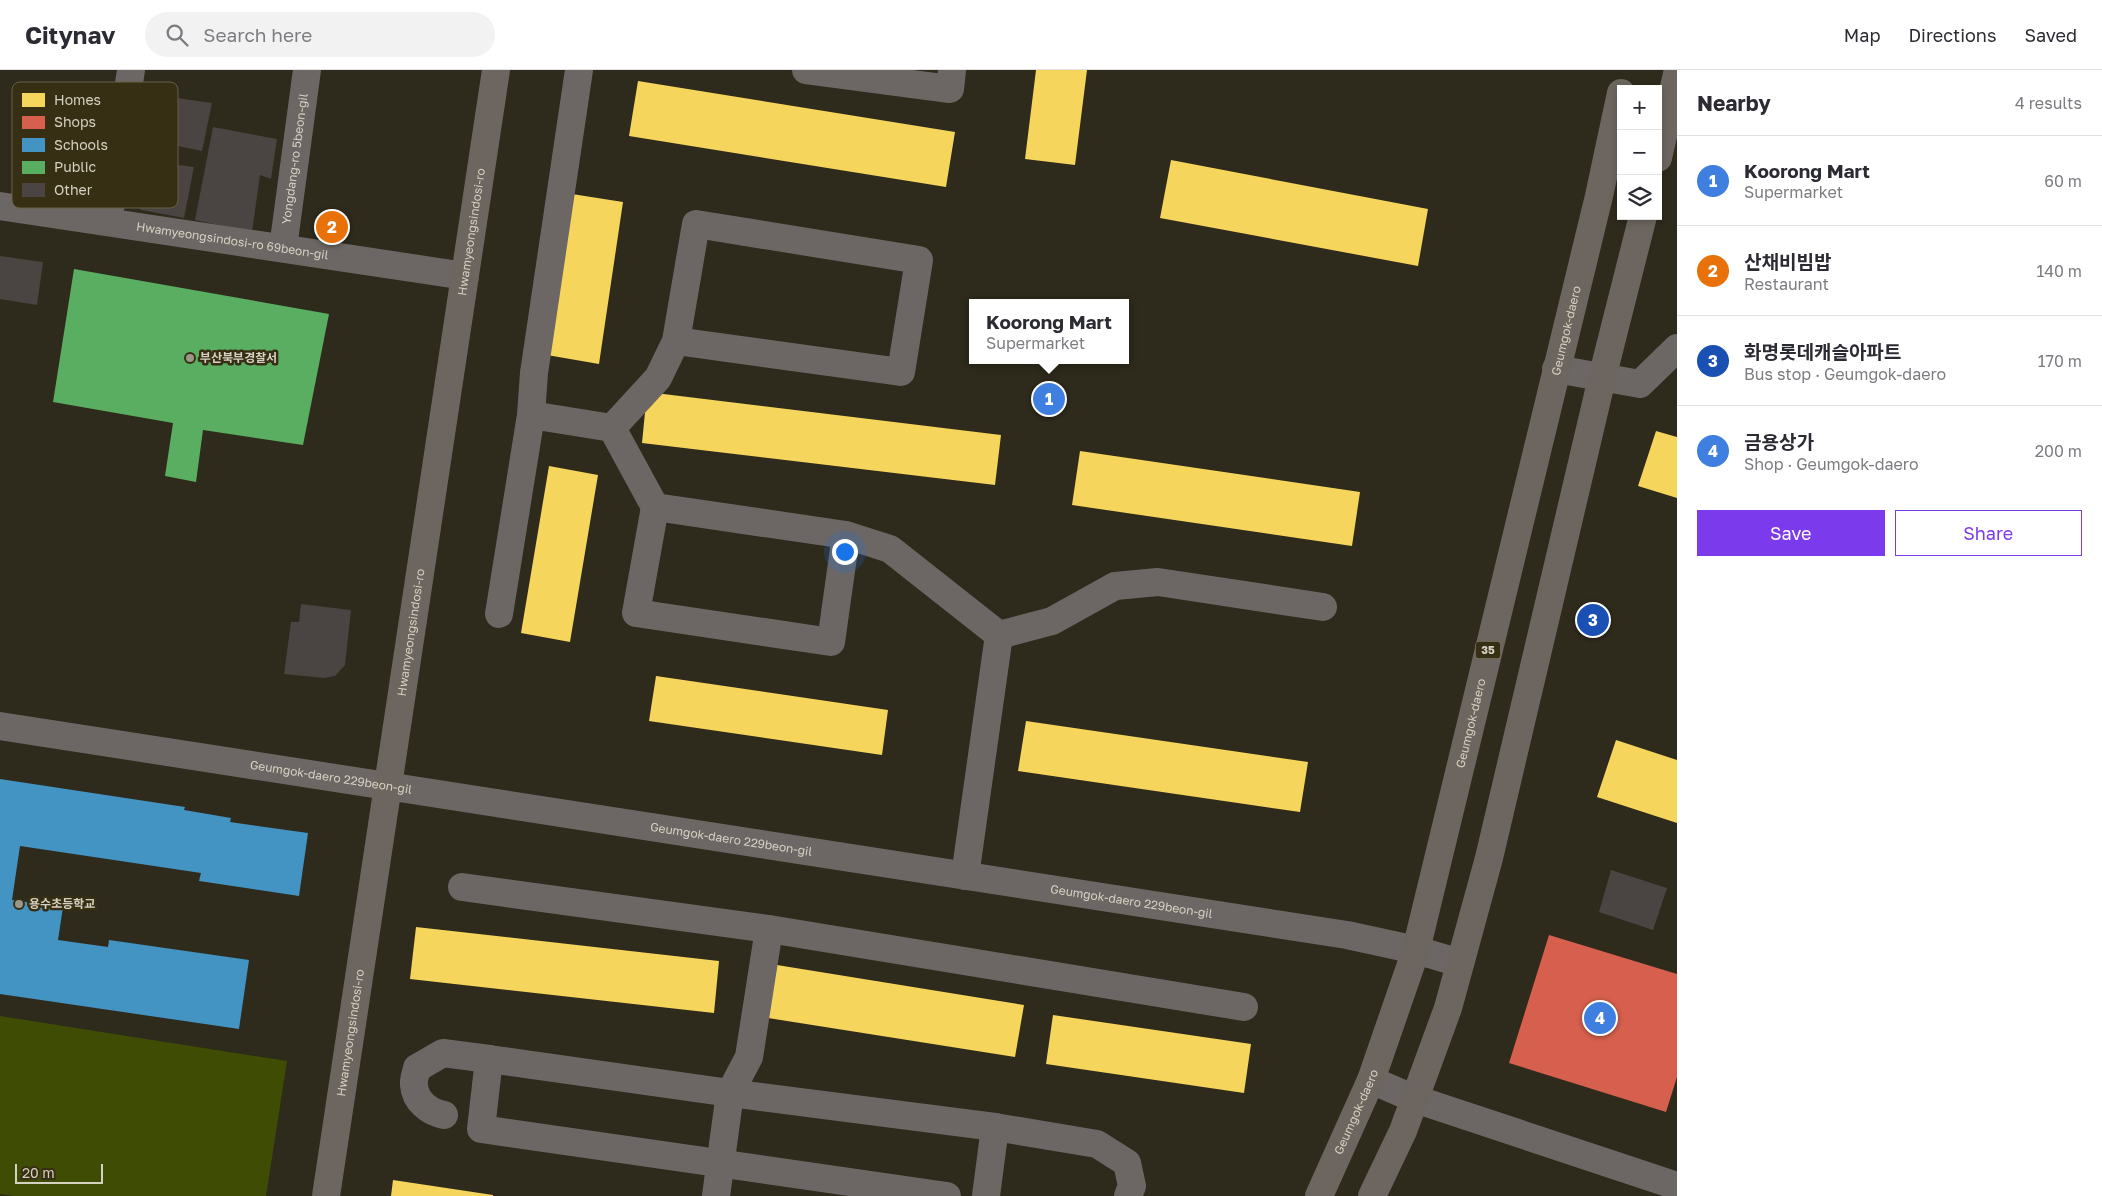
<!DOCTYPE html>
<html lang="en">
<head>
<meta charset="utf-8">
<style>
	:root { --surface:#fff; --page:#f2f2f3; --text:#2b2b33; --muted:#7c7c81; --line:#e1e1e2; --accent:#7c3aed }
	body { margin:0; font-family:"Golos Text","Noto Sans KR",sans-serif; background:var(--page); color:var(--text) }
	.controls { position:absolute; right:15px; top:15px; display:grid; overflow:hidden; border-radius:0px; box-shadow:0 2px 8px #0003 }
	.controls button { width:45px; height:45px; display:grid; place-items:center; padding:0; border:0; border-bottom:1px solid var(--line); background:var(--surface); color:var(--text); font:25px sans-serif }
	.scale { position:absolute; left:15px; bottom:12px; width:88px; box-sizing:border-box; padding-left:5px; border:2px solid #d5d1c2; border-top:0; font-size:14px; line-height:18px; white-space:nowrap; color:#d5d1c2; -webkit-text-stroke:4px #362f14; paint-order:stroke }
	.you { position:absolute; left:844px; top:481px; width:18px; height:18px; margin:-12px; border:4px solid #fff; border-radius:50%; background:#1a73e8; box-shadow:0 0 0 8px #1a73e833 }
	.badge { display:grid; place-items:center; width:32px; height:32px; border-radius:50%; background:var(--accent); color:#fff; font-size:16px; font-weight:700 }
	.pin { position:absolute; translate:-50% -50%; border:2px solid #fff; box-shadow:0 1px 5px #0006 }
	.popup { position:absolute; left:969px; top:229px; width:160px; height:65px; box-sizing:border-box; display:grid; place-content:center; border-radius:0px; background:var(--surface); filter:drop-shadow(0 1px 4px #0005); font-size:16px; white-space:nowrap; color:var(--muted) }
	.popup b { font-size:19px; color:var(--text) }
	.popup::after { content:''; position:absolute; left:50%; top:100%; margin-left:-10px; border:10px solid transparent; border-top-color:var(--surface) }
	.list { margin:0; padding:0; list-style:none }
	h2 { display:flex; justify-content:space-between; align-items:center; height:65px; margin:0; padding:0 20px; font-size:21px }
	h2 small { font-size:16px; font-weight:400; color:var(--muted) }
	.list li { display:grid; grid-template-columns:32px 1fr auto; gap:15px; align-items:center; box-sizing:border-box; height:90px; padding:0 20px; border-top:1px solid var(--line) }
	.list b { display:block; font-size:19px; white-space:nowrap }
	.list p { margin:0; font-size:16px; white-space:nowrap; color:var(--muted) }
	.list em { font-size:16px; font-style:normal; color:var(--muted) }
	.actions { display:flex; gap:10px; padding:15px 20px }
	.actions a { flex:1; padding:11px 0; border:1px solid var(--accent); border-radius:0px; text-align:center; font-size:18px; color:var(--accent) }
	.actions .main { background:var(--accent); color:#fff }
	.icon { flex:none; width:28px; height:28px; fill:none; stroke:currentColor; stroke-width:2; stroke-linecap:round; stroke-linejoin:round }
	.map { position:relative; flex:none; width:1677px; height:1126px; overflow:hidden }
	header { display:flex; align-items:center; gap:30px; box-sizing:border-box; height:70px; padding:0 25px; background:var(--surface); border-bottom:1px solid var(--line) }
	header strong { font-size:24px }
	nav { display:flex; gap:28px; margin-inline-start:auto; font-size:18px }
	.search { width:350px; height:45px; background:var(--page); display:flex; align-items:center; gap:12px; box-sizing:border-box; padding:0 18px; border-radius:28px; color:var(--muted); font-size:19px }
	main { display:flex }
	aside { flex:1; background:var(--surface) }
	.map>svg:first-child { display:block }
</style>
</head>
<body>
<header>
<strong>Citynav</strong>
<div class="search"><svg class="icon" aria-label="search" viewBox="0 0 24 24"><circle cx="10" cy="10" r="6"/><path d="M15 15l6 6"/></svg>Search here</div>
<nav><a>Map</a><a>Directions</a><a>Saved</a></nav>
</header>
<main>
<div class="map">
<svg width="1677" height="1126" viewBox="0 0 1677 1126">
	<rect width="100%" height="100%" fill="#2e2a1c"/>
	<path fill="#3f4c04" d="M0,946L287,991L266,1126H13L0,1124Z"/>
	<path fill="#f6d55c" d="M1036,0H1087L1075,95L1025,89Z
		M638,11L955,62L946,117L629,66Z
		M1171,90L1428,139L1418,196L1160,148Z
		M572,124L623,132L599,294L547,285Z
		M647,322L1001,365L995,415L642,373Z
		M1656,361L1677,367V428L1638,416Z
		M1080,381L1360,422L1352,476L1072,435Z
		M549,396L598,405L570,572L521,563Z
		M656,606L888,640L882,685L649,651Z
		M1026,651L1308,692L1300,742L1018,701Z
		M1616,670L1677,690V753L1597,727Z
		M416,857L719,891L714,943L410,909Z
		M777,895L1024,935L1015,987L768,948Z
		M1053,945L1251,974L1244,1023L1046,994Z
		M393,1110L493,1125V1126H391Z"/>
	<path fill="#d6604d" d="M1549,865L1677,904V1007L1666,1042L1509,993Z"/>
	<path fill="#4393c3" d="M0,709L185,737L184,740L231,748L230,752L308,763L299,826L199,811L201,803L20,776L12,830L63,837L58,870L108,877L109,870L249,890L239,959L0,924Z"/>
	<path fill="#5aae61" d="M74,199L329,244L303,375L203,360L196,412L165,406L173,353L53,332Z"/>
	<path fill="#4a4442" d="M150,24L212,33L202,81L143,69Z
		M213,57L277,69L271,109L260,105L252,162L195,150Z
		M136,89L194,97L184,148L141,140L133,128Z
		M0,186L43,192L37,235L0,229Z
		M301,534L351,540L345,595L335,606L324,608L284,604L291,552H299Z
		M1611,800L1667,818L1653,860L1599,842Z"/>
	<g fill="none" stroke-linecap="round" stroke-linejoin="round">
		<g stroke="#6c6764" stroke-width="28">
			<path d="M806,0L950,19L952,0"/>
			<path id="s1" d="M0,136L465,206"/>
			<path d="M108,152L131,0"/>
			<path id="s2" d="M283,178L307,0"/>
			<path d="M676,271L901,302L919,190L696,154L676,271L658,308L612,358L655,437L846,465L890,479L999,565L1052,551L1115,516L1158,512L1323,537"/>
			<path d="M1556,299L1640,314L1677,278"/>
			<path d="M531,345L612,358"/>
			<path d="M655,437L636,543L831,572L846,465"/>
			<path d="M499,544L531,345L534,303L579,0"/>
			<path id="s3" d="M0,656L1347,865L1416,880L1460,893"/>
			<path d="M965,806L999,565"/>
			<path d="M462,817L769,859L749,987L730,1023L716,1126"/>
			<path d="M769,859L1244,937"/>
			<path d="M1371,1010L1415,1029L1677,1116"/>
			<path d="M444,1045C429,1042 415,1031 414,1015C413,1010 416,1003 417,998L443,983L489,989"/>
			<path d="M995,1057L1097,1074L1127,1093L1132,1116L1128,1126"/>
			<path d="M947,1126L481,1059L489,989L730,1023L995,1057L986,1126"/>
		</g>
		<g stroke="#6d6660" stroke-width="28">
			<path d="M1658,88L1677,4"/>
			<path id="s4" d="M326,1126L496,0"/>
			<path id="s5" d="M1319,1126L1371,1010L1416,880L1599,126L1621,23"/>
			<path d="M1372,1126L1403,1061L1448,938L1489,788L1602,308L1643,146"/>
		</g>
	</g>
	<g fill="#9b9788" stroke="#362f14" stroke-width="2">
		<circle cx="190" cy="288" r="5"/>
		<circle cx="19" cy="834" r="5"/>
	</g>
	<g text-anchor="middle" stroke-width="5" stroke-linejoin="round" paint-order="stroke">
		<rect fill="#362f14" stroke="#a5a08e" stroke-width="1" x="1475.5" y="571.5" width="25" height="17" rx="4"/>
		<g font-size="11" font-weight="bold" fill="#d5d1c2">
			<text x="1488" y="584">35</text>
		</g>
		<g font-size="12" fill="#d5d1c2" stroke="#362f14">
			<text dy="4" stroke="none"><textPath href="#s2" startOffset="90">Yongdang-ro 5beon-gil</textPath></text>
			<text dy="4" stroke="none"><textPath href="#s4" startOffset="975">Hwamyeongsindosi-ro</textPath></text>
			<text dy="4" stroke="none"><textPath href="#s1" startOffset="235">Hwamyeongsindosi-ro 69beon-gil</textPath></text>
			<text dy="4" stroke="none"><textPath href="#s5" startOffset="902">Geumgok-daero</textPath></text>
			<text dy="4" stroke="none"><textPath href="#s4" startOffset="570">Hwamyeongsindosi-ro</textPath></text>
			<text dy="4" stroke="none"><textPath href="#s5" startOffset="498">Geumgok-daero</textPath></text>
			<text dy="4" stroke="none"><textPath href="#s3" startOffset="335">Geumgok-daero 229beon-gil</textPath></text>
			<text dy="4" stroke="none"><textPath href="#s3" startOffset="740">Geumgok-daero 229beon-gil</textPath></text>
			<text dy="4" stroke="none"><textPath href="#s3" startOffset="1145">Geumgok-daero 229beon-gil</textPath></text>
			<text dy="4" stroke="none"><textPath href="#s4" startOffset="165">Hwamyeongsindosi-ro</textPath></text>
			<text dy="4" stroke="none"><textPath href="#s5" startOffset="92">Geumgok-daero</textPath></text>
		</g>
		<g font-size="12" font-weight="bold" fill="#d5d1c2" stroke="#362f14" text-anchor="start">
			<text x="200" y="292">부산북부경찰서</text>
			<text x="29" y="838">용수초등학교</text>
		</g>
	</g>
	<rect x="12" y="12" width="166" height="126" rx="8" fill="#362f14" stroke="#666048" stroke-width="1"/>
	<rect x="22" y="23" width="23" height="14" fill="#f6d55c"/>
	<rect x="22" y="46" width="23" height="13" fill="#d6604d"/>
	<rect x="22" y="68" width="23" height="14" fill="#4393c3"/>
	<rect x="22" y="91" width="23" height="13" fill="#5aae61"/>
	<rect x="22" y="113" width="23" height="14" fill="#4a4442"/>
	<g font-size="14" fill="#d5d1c2">
		<text x="54" y="35">Homes</text>
		<text x="54" y="57">Shops</text>
		<text x="54" y="80">Schools</text>
		<text x="54" y="102">Public</text>
		<text x="54" y="125">Other</text>
	</g>
</svg>
<div class="controls">
<button>+</button>
<button>−</button>
<button><svg class="icon" aria-label="layers" viewBox="0 0 24 24"><path d="M12 4l9 5-9 5-9-5zM3 14l9 5 9-5"/></svg></button>
</div>
<div class="scale">20 m</div>
<div class="you"></div>
<div class="pin badge" style="left:1049px;top:329px;background:#3f7fe0">1</div>
<div class="popup"><b>Koorong Mart</b>Supermarket</div>
<div class="pin badge" style="left:332px;top:157px;background:#e8710a">2</div>
<div class="pin badge" style="left:1593px;top:550px;background:#1a4fb4">3</div>
<div class="pin badge" style="left:1600px;top:948px;background:#3f7fe0">4</div>
</div>
<aside>
<h2>Nearby<small>4 results</small></h2>
<ul class="list">
<li><span class="badge" style="background:#3f7fe0">1</span><div><b>Koorong Mart</b><p>Supermarket</p></div><em>60 m</em></li>
<li><span class="badge" style="background:#e8710a">2</span><div><b>산채비빔밥</b><p>Restaurant</p></div><em>140 m</em></li>
<li><span class="badge" style="background:#1a4fb4">3</span><div><b>화명롯데캐슬아파트</b><p>Bus stop · Geumgok-daero</p></div><em>170 m</em></li>
<li><span class="badge" style="background:#3f7fe0">4</span><div><b>금용상가</b><p>Shop · Geumgok-daero</p></div><em>200 m</em></li>
</ul>
<div class="actions"><a class="main">Save</a><a>Share</a></div>
</aside>
</main>
</body>
</html>
